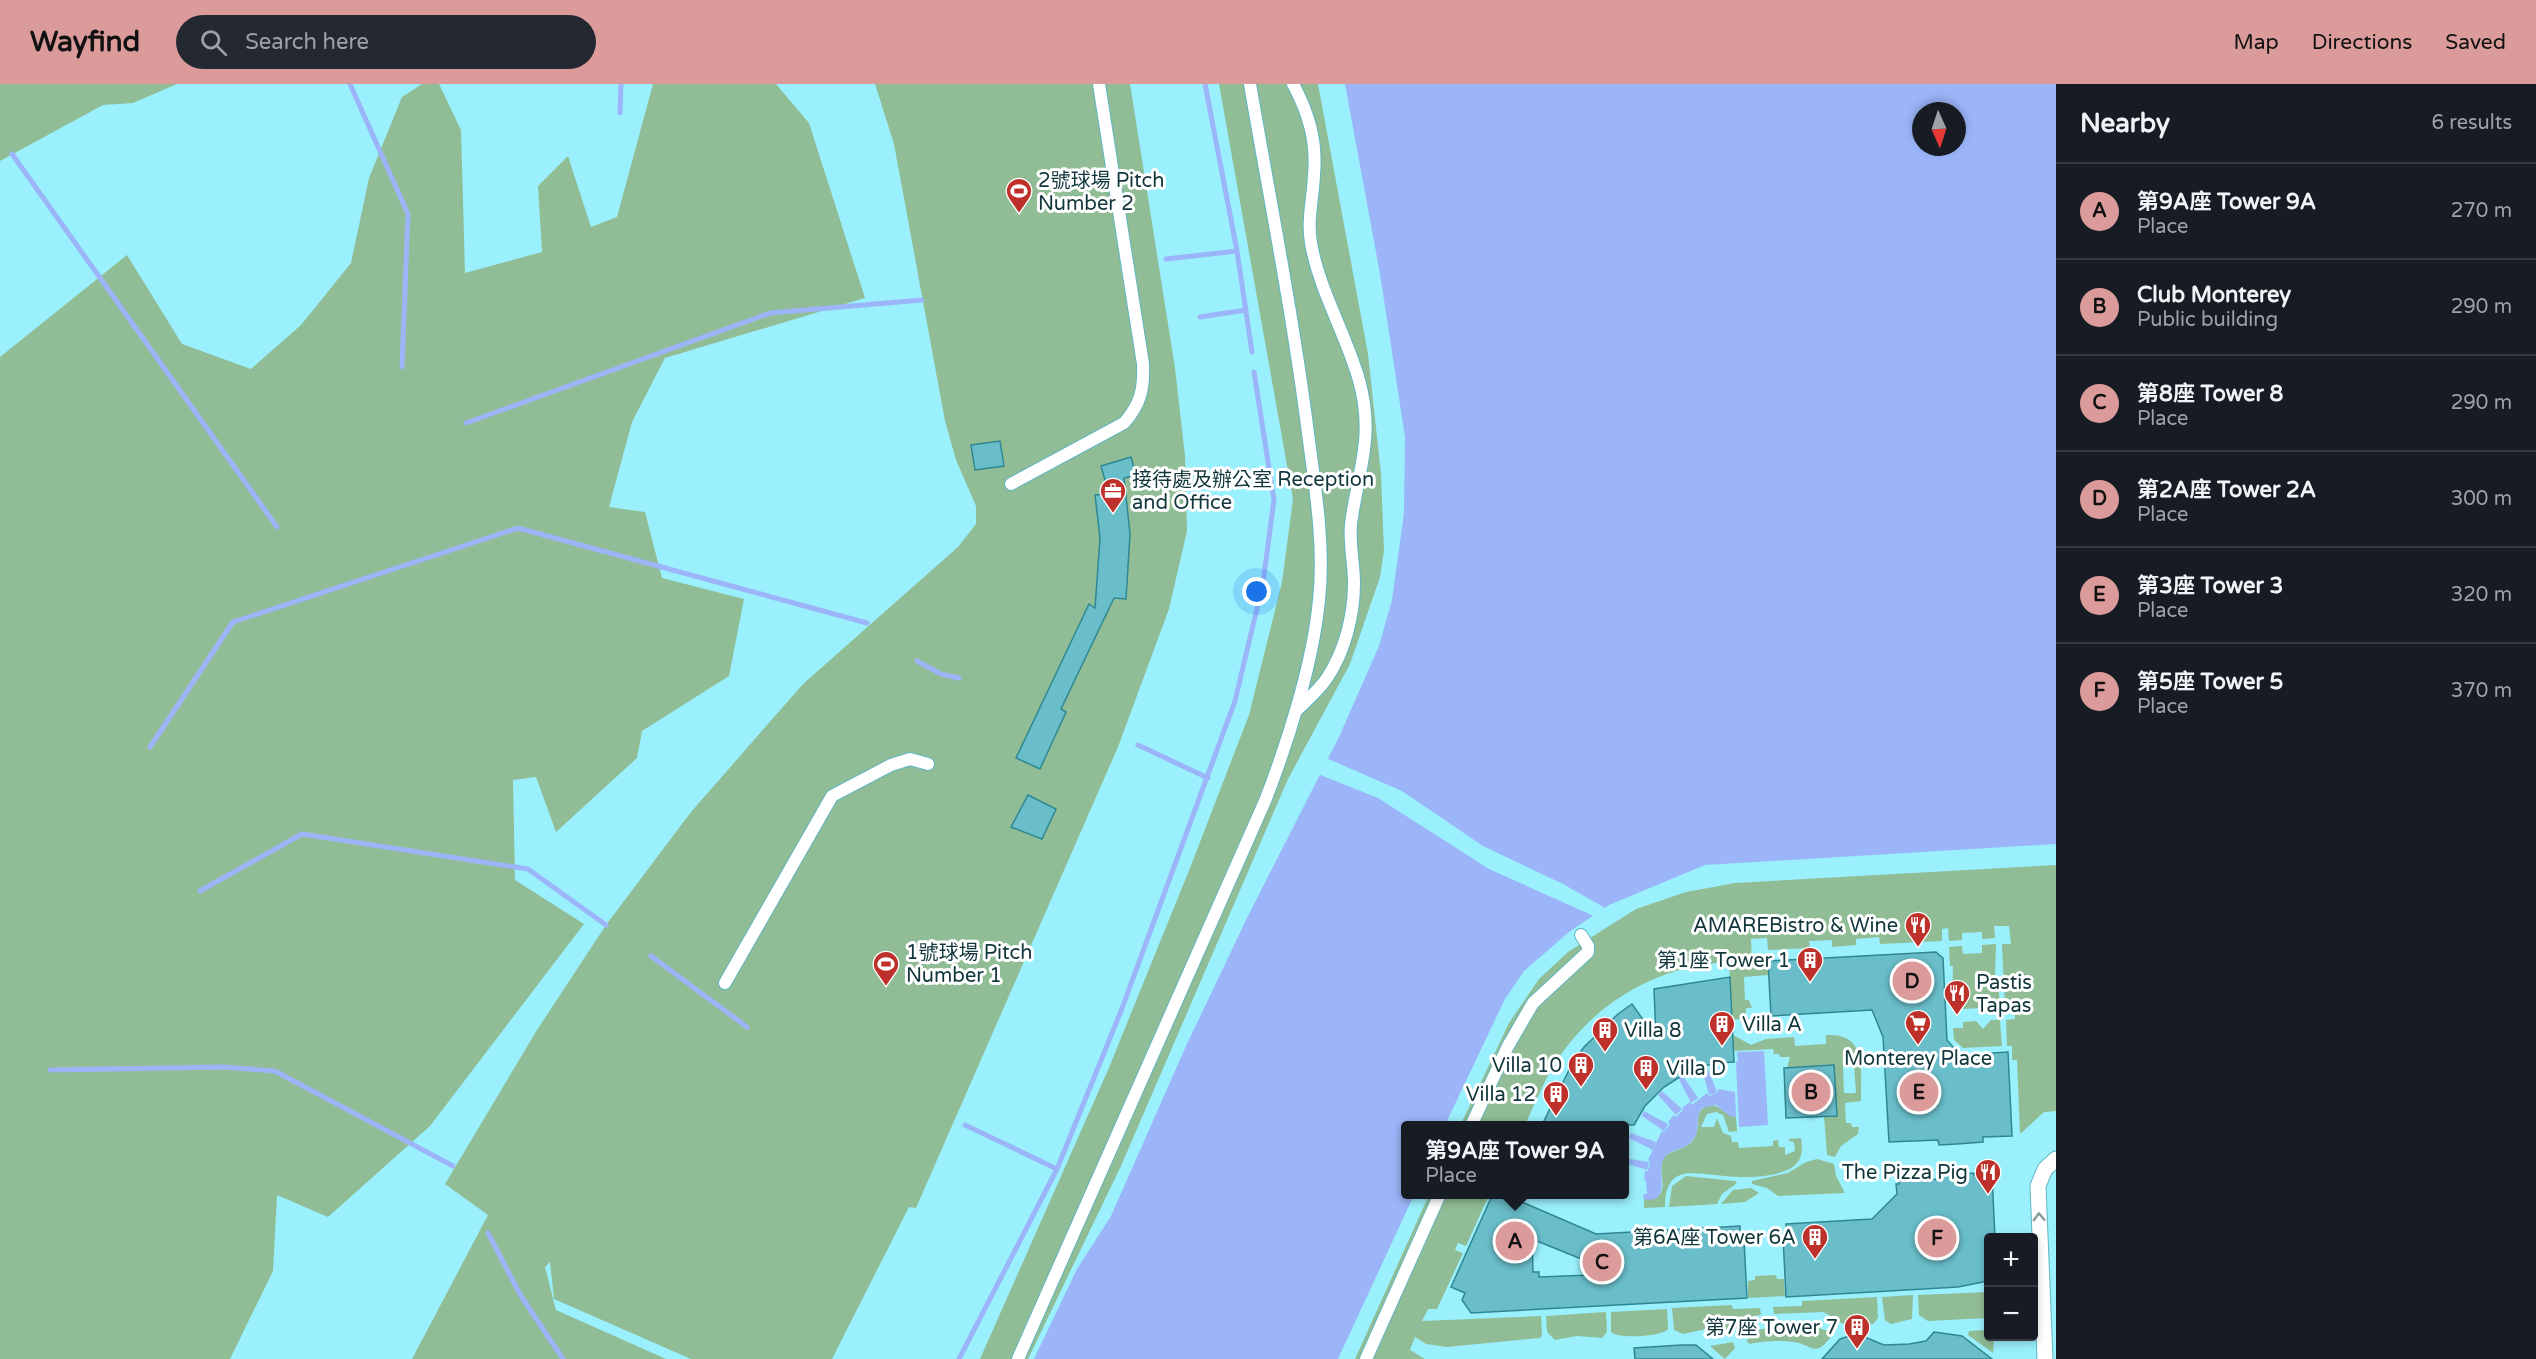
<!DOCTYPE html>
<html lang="en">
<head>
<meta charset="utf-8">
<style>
	:root { --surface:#171b24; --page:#242831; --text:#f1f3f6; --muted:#9ea1a6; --line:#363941; --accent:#da9b9a }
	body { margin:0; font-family:"Varela Round","Noto Sans TC",sans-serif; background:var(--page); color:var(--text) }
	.controls { position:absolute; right:18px; bottom:18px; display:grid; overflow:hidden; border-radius:6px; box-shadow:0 3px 9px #0003 }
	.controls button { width:54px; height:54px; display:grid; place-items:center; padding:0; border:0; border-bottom:2px solid var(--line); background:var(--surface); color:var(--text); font:30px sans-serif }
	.compass { position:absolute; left:1912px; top:18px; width:54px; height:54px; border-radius:50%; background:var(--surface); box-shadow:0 3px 9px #0003; rotate:177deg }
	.you { position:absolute; left:1257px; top:508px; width:21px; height:21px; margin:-15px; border:4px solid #fff; border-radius:50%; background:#1a73e8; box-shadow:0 0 0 9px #1a73e833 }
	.badge { display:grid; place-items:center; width:39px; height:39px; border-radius:50%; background:var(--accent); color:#111; font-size:20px; font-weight:700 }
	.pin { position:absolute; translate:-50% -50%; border:3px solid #fff; box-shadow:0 2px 6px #0006 }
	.popup { position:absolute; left:1401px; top:1037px; width:228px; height:78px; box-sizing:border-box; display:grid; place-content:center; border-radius:6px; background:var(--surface); filter:drop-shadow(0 2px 4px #0005); font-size:20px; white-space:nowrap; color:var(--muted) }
	.popup b { font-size:22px; color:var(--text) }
	.popup::after { content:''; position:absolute; left:50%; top:100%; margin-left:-12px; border:12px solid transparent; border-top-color:var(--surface) }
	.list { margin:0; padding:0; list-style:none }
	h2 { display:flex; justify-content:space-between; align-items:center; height:78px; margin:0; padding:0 24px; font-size:26px }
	h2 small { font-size:20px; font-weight:400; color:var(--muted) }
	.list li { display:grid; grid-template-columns:39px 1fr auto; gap:18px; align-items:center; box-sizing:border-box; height:96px; padding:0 24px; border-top:2px solid var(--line) }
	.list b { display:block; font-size:22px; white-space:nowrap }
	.list p { margin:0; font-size:20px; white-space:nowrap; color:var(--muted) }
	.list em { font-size:20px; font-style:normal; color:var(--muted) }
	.icon { flex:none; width:33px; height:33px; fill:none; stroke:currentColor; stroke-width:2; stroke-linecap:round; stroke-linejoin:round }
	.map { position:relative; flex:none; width:2056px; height:1275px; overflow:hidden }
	header { display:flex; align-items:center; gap:36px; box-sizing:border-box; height:84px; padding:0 30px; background:var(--accent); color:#111 }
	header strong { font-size:28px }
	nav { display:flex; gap:33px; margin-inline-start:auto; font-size:21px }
	.search { width:420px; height:54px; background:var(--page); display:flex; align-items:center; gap:15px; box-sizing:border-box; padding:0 21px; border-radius:33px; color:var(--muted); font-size:22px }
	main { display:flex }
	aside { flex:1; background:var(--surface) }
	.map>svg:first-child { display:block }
</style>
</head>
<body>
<header>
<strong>Wayfind</strong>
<div class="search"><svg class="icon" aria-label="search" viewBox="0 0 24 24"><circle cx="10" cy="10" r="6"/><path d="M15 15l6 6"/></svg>Search here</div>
<nav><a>Map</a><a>Directions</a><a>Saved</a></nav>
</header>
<main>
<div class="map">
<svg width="2056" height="1275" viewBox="0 0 2056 1275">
	<rect width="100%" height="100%" fill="#9bf0fd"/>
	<path fill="#90bd95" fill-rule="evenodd" d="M0,0H177L133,19L103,21L0,77Z
		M422,0H439L461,46L465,189L542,168L538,102L568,72L591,143L617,133L653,0H776L809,39L865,214L665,274L632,338L609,423L645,428L662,494L744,515L729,592L642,647L637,674L556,748L536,693L513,696L515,796L584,840L430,1042L328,1133L277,1111L273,1187L230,1275H0V273L127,171L182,260L251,285L301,241L351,179L369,94L402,13Z
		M875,0H1130L1175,284L1185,372L1187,447L1169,525L1118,663L916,1124L909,1123L832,1275H691L554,1215L550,1178L545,1183L556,1226L666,1275H412L488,1131L445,1100L537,946L606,841L691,728L803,600L958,463L976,440V422L956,376L945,337L894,60Z
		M1219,0H1318L1368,270L1381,390L1384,467L1380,493L1350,580L1288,695L1121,1082L1028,1275H980L1108,986L1190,784L1249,631L1282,498L1293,415Z
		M2056,781V1027L2044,1028L2020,1050L2017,976H2012V962H2007L2006,936L2015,935L2014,923H2005L2002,860H2011L2009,842H1994L1995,854L1982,855V848L1962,849V856L1949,857L1948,844L1942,845V857L1880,860L1879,853L1856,855V861L1832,863V856L1809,857L1810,864L1768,866L1767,854L1751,855L1752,878H1768L1769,891L1744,893L1745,916H1749L1752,924H1746V931L1740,935L1732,936L1729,878C1657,881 1590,921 1553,983C1542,1001 1534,1022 1525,1041L1460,1042L1509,939L1539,895L1568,868L1636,825L1686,808L1735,799Z
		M1996,860L1995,895H1998L2000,923L1962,925V920H1952L1953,882H1950L1949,863L1962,862L1963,870L1982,869V861Z
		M1991,936H2000L2002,962L1963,964L1954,956L1953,944H1963V938L1976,937L1983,945Z
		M1733,951L1751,961L1766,955L1794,953L1795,962L1826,960V951C1869,949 1860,986 1861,1017L1845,1019L1846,1039H1851L1852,1043H1859L1858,1050L1841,1062L1835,1073L1827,1071L1824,1032L1837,1031L1834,981L1787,984L1790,973H1780L1779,970H1774L1773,965L1733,967ZM1854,980L1856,1009H1844L1843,981Z
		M1710,1021C1721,1021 1725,1032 1736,1033L1737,1047L1729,1048L1723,1031L1716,1028L1707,1030L1701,1043H1714L1717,1034L1723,1049L1731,1052L1732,1058H1738L1739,1064L1773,1062V1057L1778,1056L1779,1063H1785V1071L1795,1067L1794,1058L1789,1057V1055L1801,1054C1802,1062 1803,1069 1799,1076C1788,1095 1743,1094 1725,1092C1694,1090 1665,1079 1665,1123L1644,1124V1115L1661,1109C1666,1096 1657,1086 1664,1073C1674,1064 1689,1066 1695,1053C1702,1040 1691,1027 1710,1021Z
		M1817,1075L1834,1080L1836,1092L1845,1109L1778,1112L1767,1104L1752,1100V1097L1788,1089L1806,1078Z
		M1686,1092L1735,1097L1737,1099L1722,1110L1717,1120L1669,1123L1672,1102Z
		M1751,1104L1759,1109L1745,1118L1721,1120L1733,1106Z
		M1429,1111H1489L1466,1162L1458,1159L1455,1166L1463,1169L1437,1225H1428L1422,1237L1541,1232L1542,1251L1540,1254L1447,1263L1426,1260L1415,1253L1410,1266L1425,1275H1355Z
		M1776,1191L1777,1195H1784L1785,1212L1748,1214V1197L1755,1196V1192Z
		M1988,1208V1234L1928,1237L1919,1231L1918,1211Z
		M1913,1211L1912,1235L1891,1240L1885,1236L1882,1213Z
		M1877,1213L1878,1234L1873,1240H1843L1824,1228L1774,1230L1773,1223L1802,1222V1217Z
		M1732,1221L1733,1225L1760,1224L1761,1231L1753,1232L1742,1242L1731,1246L1707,1245L1683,1250L1674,1246L1672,1224Z
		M1667,1225L1668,1245C1662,1253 1617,1255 1611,1248V1228Z
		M1606,1228L1607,1248L1602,1254L1577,1252L1555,1256L1547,1248L1546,1232Z
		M1813,1242L1828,1247L1830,1254C1814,1275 1810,1259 1793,1258C1781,1256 1762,1257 1750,1260L1746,1257L1761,1245Z
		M1985,1246L1988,1247V1252L1994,1254L1993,1269L1968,1251L1969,1247Z
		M1733,1258L1735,1264L1725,1275L1710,1262Z"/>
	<path fill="#9bb5f8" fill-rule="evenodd" d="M1345,0H2056V760L1705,781L1609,821L1569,848L1524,887L1505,915L1445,1041L1406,1042V1110L1414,1111L1338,1275H1034L1077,1185L1111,1132L1186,962L1247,834L1339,653L1379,562L1392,516L1404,429L1405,353L1380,190ZM1921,27H1957V63H1921Z
		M1764,967L1768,1041L1739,1043L1736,978L1738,977L1737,968Z
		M1707,983L1717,1008L1709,1011L1702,985Z
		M1683,992L1698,1014L1691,1019L1679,995Z
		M1718,1005L1735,1008L1736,1033L1730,1032L1716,1021L1702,1024C1694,1034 1701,1044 1694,1054C1687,1067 1672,1063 1664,1074C1655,1087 1673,1121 1644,1115L1643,1110H1647L1646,1097L1644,1096L1645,1087H1648L1650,1077L1648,1076L1662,1047L1664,1048L1670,1040L1668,1038L1674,1031L1676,1033L1683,1026L1682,1024L1690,1018L1692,1021L1707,1009L1709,1012L1718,1008Z
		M1662,1007L1682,1025L1676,1031L1658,1011Z
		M1644,1027L1668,1040L1664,1047L1642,1032Z
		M1631,1049L1656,1058L1653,1066L1629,1054Z
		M1624,1074L1649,1078L1647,1086L1625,1079Z"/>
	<path fill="#9bf0fd" d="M1326,674L1402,707L1483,762L1563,800L1607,825L1596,833L1489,785L1378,714L1318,690Z"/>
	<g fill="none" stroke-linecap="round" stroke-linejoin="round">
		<path stroke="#9bb5f8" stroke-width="5" d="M350,0L408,130L402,283
			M1205,0L1237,167L1252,268
			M620,29L621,0
			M12,70L277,443
			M1166,175L1237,167
			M1200,233L1246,226
			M466,339L770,229L922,216
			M917,577L941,590L959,594
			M1138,661L1208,694
			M150,663L233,538L518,444L867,539
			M200,807L302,750L528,785L606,841
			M651,872L747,943
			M50,986L223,983L275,987L453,1082
			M965,1041L1057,1085
			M488,1149L521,1212L563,1275
			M959,1275L1057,1085L1121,927L1235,617L1263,499L1274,416L1254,288"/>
	</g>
	<path fill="#69beca" stroke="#2e8893" stroke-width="1.5" fill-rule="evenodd" d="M1000,357L1004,382L975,386L971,361Z
		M1131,373L1136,391L1124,394L1130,450L1126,515L1114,514L1061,625L1066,628L1040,685L1016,674L1089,520L1095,524L1100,454L1095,411L1109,410L1101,382Z
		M1028,711L1056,725L1042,755L1011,743Z
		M1936,868L1943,874L1947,956L1960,971L2008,968L2012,1052L1983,1053V1058L1957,1060L1939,1061L1938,1056L1889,1058L1883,953L1872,926L1771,932L1768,877Z
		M1730,893L1734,978L1714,979L1686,989L1664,1003L1645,1022L1634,1041H1542L1572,980L1584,963L1618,930L1632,920L1656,954L1654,905Z
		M1834,981L1837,1032L1786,1034L1784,984Z
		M1974,1089V1091L1992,1090L1995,1154H1989V1193L1983,1198L1958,1203L1786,1213L1783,1153H1787L1786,1140L1872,1135L1897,1110L1896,1100H1899V1097L1942,1095L1941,1091Z
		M1508,1112L1596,1150L1740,1142V1156H1744L1747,1214L1471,1229L1462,1216L1465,1209L1451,1203L1491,1114ZM1532,1155L1606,1185H1603L1618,1190L1539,1193V1188H1533Z
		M1934,1248L1962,1252L1992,1275H1822L1840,1255L1846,1253L1862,1252L1884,1261L1909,1260L1926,1257Z
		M1682,1261H1696L1713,1275H1635L1634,1264Z"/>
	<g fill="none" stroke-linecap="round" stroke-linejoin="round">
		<g stroke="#60b5c1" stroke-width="14">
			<path id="pedestrian" d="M1293,0C1309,30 1317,57 1314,91C1313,115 1307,136 1311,159C1319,206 1346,250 1359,296C1375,353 1358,386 1351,440C1349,460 1354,479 1354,499C1354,531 1345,567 1327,594C1319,606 1306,617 1296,627
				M1011,400L1124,339C1141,320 1144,304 1143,280L1099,0
				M725,899L832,712L891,681L910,675L928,680
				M1471,1042L1508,962L1533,919L1588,868V862L1581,851
				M1018,1275L1265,717C1288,658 1313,579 1319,516C1325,461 1315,403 1308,349C1293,232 1270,116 1250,0
				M1366,1275L1440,1110"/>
		</g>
		<g stroke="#60b5c1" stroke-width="17">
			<path id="minor" d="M2045,1275L2038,1102L2045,1085L2056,1075"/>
		</g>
		<use href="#pedestrian" stroke="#fff" stroke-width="12"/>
		<use href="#minor" stroke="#fff" stroke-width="15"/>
	</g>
	<defs><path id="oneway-chevron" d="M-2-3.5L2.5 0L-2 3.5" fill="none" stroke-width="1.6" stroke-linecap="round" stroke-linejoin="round" transform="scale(1.5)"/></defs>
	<use stroke="#889a9d" href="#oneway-chevron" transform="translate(2039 1133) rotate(-92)"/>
	<defs>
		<g id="stadium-pin" transform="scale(1.35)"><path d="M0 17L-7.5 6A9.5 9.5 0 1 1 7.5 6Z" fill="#be302a" stroke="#fff"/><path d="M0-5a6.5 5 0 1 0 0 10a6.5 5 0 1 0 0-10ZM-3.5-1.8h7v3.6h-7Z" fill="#fff"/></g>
		<g id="office-pin" transform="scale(1.35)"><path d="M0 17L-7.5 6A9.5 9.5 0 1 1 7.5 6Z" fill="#be302a" stroke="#fff"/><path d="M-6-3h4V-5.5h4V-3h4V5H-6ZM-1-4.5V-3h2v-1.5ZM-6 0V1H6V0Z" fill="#fff"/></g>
		<g id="restaurant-pin" transform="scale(1.35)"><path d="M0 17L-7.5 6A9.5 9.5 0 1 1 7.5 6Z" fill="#be302a" stroke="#fff"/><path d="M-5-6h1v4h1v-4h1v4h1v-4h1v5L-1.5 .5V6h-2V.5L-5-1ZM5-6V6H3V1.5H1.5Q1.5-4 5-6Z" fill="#fff"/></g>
		<g id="building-pin" transform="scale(1.35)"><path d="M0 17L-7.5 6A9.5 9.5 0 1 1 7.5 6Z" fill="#be302a" stroke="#fff"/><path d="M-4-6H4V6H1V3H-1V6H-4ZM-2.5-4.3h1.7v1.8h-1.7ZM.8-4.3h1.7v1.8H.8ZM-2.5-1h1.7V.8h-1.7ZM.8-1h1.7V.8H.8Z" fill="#fff"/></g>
		<g id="supermarket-pin" transform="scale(1.35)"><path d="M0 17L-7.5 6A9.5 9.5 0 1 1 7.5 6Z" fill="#be302a" stroke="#fff"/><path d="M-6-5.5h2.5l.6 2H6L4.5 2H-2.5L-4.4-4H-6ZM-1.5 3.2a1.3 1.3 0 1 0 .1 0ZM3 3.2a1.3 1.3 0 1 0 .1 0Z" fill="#fff"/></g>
	</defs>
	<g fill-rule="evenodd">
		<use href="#stadium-pin" x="1019" y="107"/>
		<use href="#office-pin" x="1113" y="407"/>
		<use href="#restaurant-pin" x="1918" y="841"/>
		<use href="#building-pin" x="1810" y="876"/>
		<use href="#stadium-pin" x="886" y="880"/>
		<use href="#restaurant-pin" x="1957" y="909"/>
		<use href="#supermarket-pin" x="1918" y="939"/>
		<use href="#building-pin" x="1722" y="940"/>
		<use href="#building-pin" x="1605" y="946"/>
		<use href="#building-pin" x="1581" y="981"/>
		<use href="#building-pin" x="1646" y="984"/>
		<use href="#building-pin" x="1556" y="1010"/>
		<use href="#restaurant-pin" x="1988" y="1088"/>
		<use href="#building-pin" x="1815" y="1153"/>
		<use href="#building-pin" x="1857" y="1243"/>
	</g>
	<g text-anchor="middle" stroke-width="6" stroke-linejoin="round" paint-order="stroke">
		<g font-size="20" fill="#11363b" stroke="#fff" text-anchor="start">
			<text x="1038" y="103">2號球場 Pitch<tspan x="1038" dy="23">Number 2</tspan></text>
			<text x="1132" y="402">接待處及辦公室 Reception<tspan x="1132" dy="23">and Office</tspan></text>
			<text x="1898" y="848" text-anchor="end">AMAREBistro &amp; Wine</text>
			<text x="906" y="875">1號球場 Pitch<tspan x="906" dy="23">Number 1</tspan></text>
			<text x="1790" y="883" text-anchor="end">第1座 Tower 1</text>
			<text x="1976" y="905">Pastis<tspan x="1976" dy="23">Tapas</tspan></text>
			<text x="1742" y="947">Villa A</text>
			<text x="1624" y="953">Villa 8</text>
			<text x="1918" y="981" text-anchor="middle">Monterey Place</text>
			<text x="1562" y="988" text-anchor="end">Villa 10</text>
			<text x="1666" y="991">Villa D</text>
			<text x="1536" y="1017" text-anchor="end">Villa 12</text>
			<text x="1968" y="1095" text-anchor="end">The Pizza Pig</text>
			<text x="1796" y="1160" text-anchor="end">第6A座 Tower 6A</text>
			<text x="1838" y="1250" text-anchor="end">第7座 Tower 7</text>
		</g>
	</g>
</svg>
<div class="controls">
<button>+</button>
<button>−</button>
</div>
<svg class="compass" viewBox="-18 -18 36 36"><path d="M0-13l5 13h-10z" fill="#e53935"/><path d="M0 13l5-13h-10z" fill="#9ea1a6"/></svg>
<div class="you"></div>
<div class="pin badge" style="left:1515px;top:1157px">A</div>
<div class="popup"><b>第9A座 Tower 9A</b>Place</div>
<div class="pin badge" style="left:1811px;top:1008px">B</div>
<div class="pin badge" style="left:1602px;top:1178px">C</div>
<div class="pin badge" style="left:1912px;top:897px">D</div>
<div class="pin badge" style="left:1919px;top:1008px">E</div>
<div class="pin badge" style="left:1937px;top:1154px">F</div>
</div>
<aside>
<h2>Nearby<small>6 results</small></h2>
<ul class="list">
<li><span class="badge">A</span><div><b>第9A座 Tower 9A</b><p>Place</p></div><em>270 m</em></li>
<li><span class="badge">B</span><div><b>Club Monterey</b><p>Public building</p></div><em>290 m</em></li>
<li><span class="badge">C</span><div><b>第8座 Tower 8</b><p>Place</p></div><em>290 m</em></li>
<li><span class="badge">D</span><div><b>第2A座 Tower 2A</b><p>Place</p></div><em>300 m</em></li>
<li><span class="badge">E</span><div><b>第3座 Tower 3</b><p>Place</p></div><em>320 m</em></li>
<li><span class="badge">F</span><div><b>第5座 Tower 5</b><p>Place</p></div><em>370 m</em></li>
</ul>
</aside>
</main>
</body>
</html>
